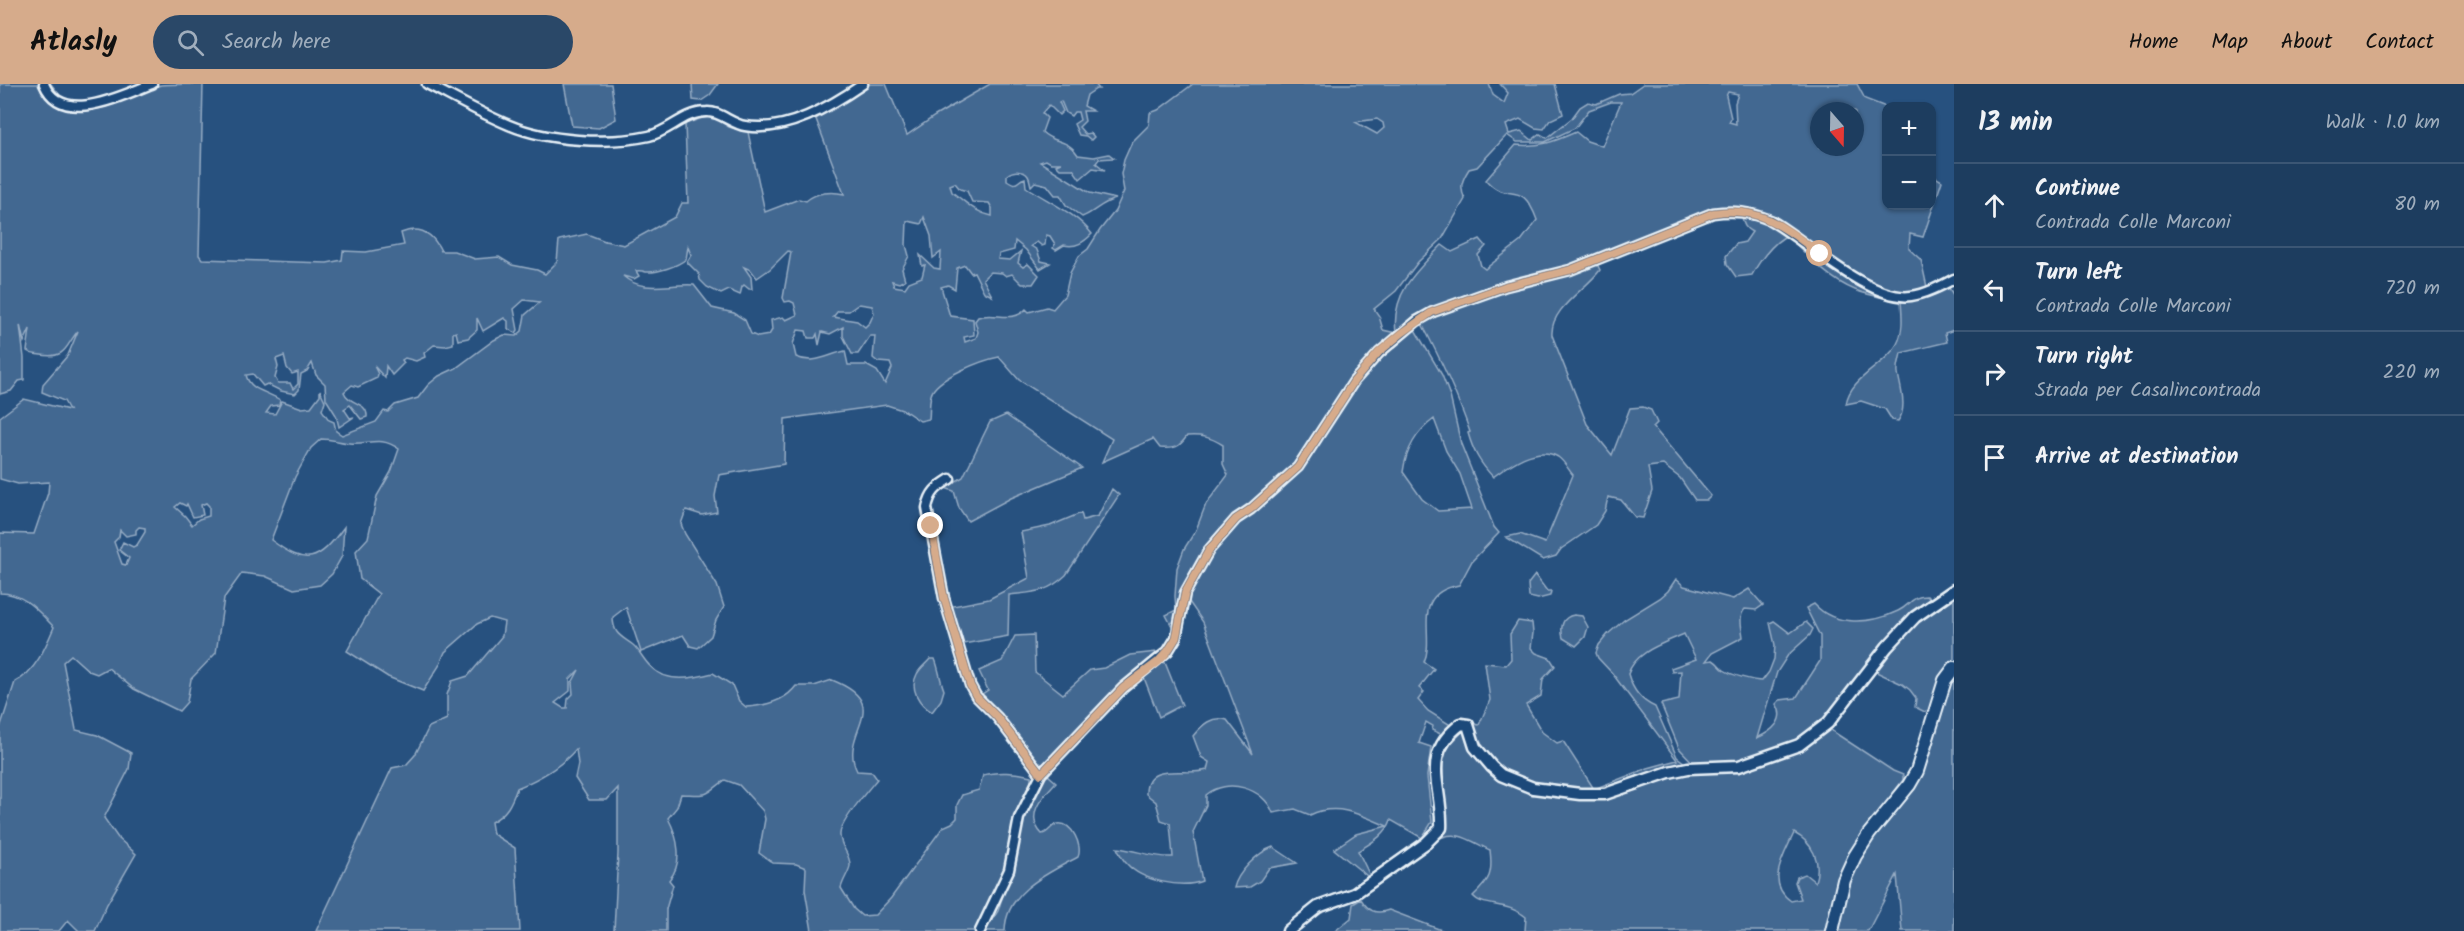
<!DOCTYPE html>
<html lang="en">
<head>
<meta charset="utf-8">
<style>
	:root { --surface:#1d3d5f; --page:#2a4868; --text:#f1f3f6; --muted:#a0aebd; --line:#3b5674; --accent:#d6ab8b }
	body { margin:0; font-family:Kalam,sans-serif; background:var(--page); color:var(--text) }
	.controls { position:absolute; right:18px; top:18px; display:grid; overflow:hidden; border-radius:12px; box-shadow:0 2px 4px #0004 }
	.controls button { width:54px; height:54px; display:grid; place-items:center; padding:0; border:0; border-bottom:2px solid var(--line); background:var(--surface); color:var(--text); font:30px sans-serif }
	.compass { position:absolute; left:1810px; top:18px; width:54px; height:54px; border-radius:50%; background:var(--surface); box-shadow:0 2px 4px #0004; rotate:160deg }
	.stop { position:absolute; width:18px; height:18px; margin:-14px; border:4px solid #d6ab8b; border-radius:50%; background:#fff }
	.stop.end { background:#d6ab8b; border-color:#fff; box-shadow:0 2px 6px #0008 }
	.list { margin:0; padding:0; list-style:none }
	h2 { display:flex; justify-content:space-between; align-items:center; height:78px; margin:0; padding:0 24px; font-size:26px }
	h2 small { font-size:20px; font-weight:400; color:var(--muted) }
	.list li { display:grid; grid-template-columns:39px 1fr auto; gap:18px; align-items:center; box-sizing:border-box; height:84px; padding:0 24px; border-top:2px solid var(--line) }
	.list b { display:block; font-size:22px; white-space:nowrap }
	.list p { margin:0; font-size:20px; white-space:nowrap; color:var(--muted) }
	.list em { font-size:20px; font-style:normal; color:var(--muted) }
	.icon { flex:none; width:33px; height:33px; fill:none; stroke:currentColor; stroke-width:2; stroke-linecap:round; stroke-linejoin:round }
	.map { position:relative; flex:none; width:1954px; height:847px; overflow:hidden }
	header { display:flex; align-items:center; gap:36px; box-sizing:border-box; height:84px; padding:0 30px; background:var(--accent); color:#111 }
	header strong { font-size:28px }
	nav { display:flex; gap:33px; margin-inline-start:auto; font-size:21px }
	.search { width:420px; height:54px; background:var(--page); display:flex; align-items:center; gap:15px; box-sizing:border-box; padding:0 21px; border-radius:33px; color:var(--muted); font-size:22px }
	main { display:flex }
	aside { flex:1; background:var(--surface) }
	.map>svg:first-child { display:block }
</style>
</head>
<body>
<header>
<strong>Atlasly</strong>
<div class="search"><svg class="icon" aria-label="search" viewBox="0 0 24 24"><circle cx="10" cy="10" r="6"/><path d="M15 15l6 6"/></svg>Search here</div>
<nav><a>Home</a><a>Map</a><a>About</a><a>Contact</a></nav>
</header>
<main>
<div class="map">
<svg width="1954" height="847" viewBox="0 0 1954 847">
	<rect width="100%" height="100%" fill="#27517f"/>
	<filter id="ink" filterUnits="userSpaceOnUse"><feTurbulence type="fractalNoise" baseFrequency=".0167" numOctaves="2"/><feDisplacementMap in="SourceGraphic" scale="12" xChannelSelector="R" yChannelSelector="G"/><feConvolveMatrix kernelMatrix="1 2 1 2 8 2 1 2 1" color-interpolation-filters="sRGB"/></filter>
	<g filter="url(#ink)">
		<path fill="#436891" stroke="#96acc4" stroke-width="1.5" fill-rule="evenodd" d="M0,0H51L59,10L49,13C88,44 121,13 161,1C173,0 190,0 203,0L199,171L202,175L327,179L342,176L343,167L366,168L404,161L401,149C420,141 433,150 441,167H454L475,175L499,173L512,181L537,186L545,190L557,178L559,156L587,150L605,157L624,161L675,133L682,119H688L685,40L711,31L729,43L748,48L765,128L799,115L806,117C816,108 832,107 844,110L816,35L868,0H886L907,51L935,32L990,0H1095L1099,5H1096L1087,11L1084,22L1093,27H1083L1085,37L1079,43L1085,50L1091,49L1094,53L1091,56L1086,52L1079,51L1074,40L1080,36L1078,28H1074L1071,32L1066,29L1061,17L1059,18L1063,27L1059,31L1049,21L1042,29L1047,34L1042,48C1054,60 1067,54 1078,71L1094,73L1109,70L1114,74L1099,75L1096,79L1105,86L1093,84L1080,95L1073,85H1060L1056,81L1061,79H1051L1046,76L1040,78L1090,109L1116,115C1102,118 1095,128 1082,133L1066,121L1060,111H1055L1047,101L1035,98L1031,102C1030,99 1030,95 1028,92C1024,86 1013,86 1007,91V96C1019,104 1016,96 1025,94L1026,103C1047,117 1076,129 1092,150C1084,158 1076,164 1064,161L1056,166L1053,164L1055,160L1050,152L1046,151L1045,161L1042,162L1037,158L1031,162L1037,166L1041,177L1050,179L1040,185L1026,166L1015,157L1014,166L999,170L998,175L1010,176L1021,167L1018,179L1023,183L1028,180L1039,191L1033,200H1022L1012,190L1006,192L1002,189L990,188L983,195L992,212L984,208L974,188L971,189L965,181L957,184L955,205L948,201L941,203L950,232L973,235L974,251L964,253L965,258L976,254L978,248L975,237L978,233C994,227 1013,240 1026,225L1029,228L1047,223L1053,225L1065,211L1070,189L1079,172L1088,165L1100,146L1115,127L1124,107L1121,90L1124,76L1132,58L1149,41L1150,29L1158,26L1193,0H1489L1493,11L1504,19L1508,9L1500,0H1555L1563,30L1550,36L1544,45L1535,44L1520,35L1506,41L1509,50L1521,47L1532,56L1540,50L1547,54L1572,34L1580,23L1588,18L1596,20L1619,10L1630,9L1643,0H1857L1865,15L1886,23V122H1932V91L1942,97L1923,153L1910,150L1909,165L1921,176L1927,203L1915,209L1893,211L1850,187L1784,141L1730,126L1418,234L1362,284L1339,311L1296,381L1209,460L1193,484L1184,504L1174,546L1166,531L1176,526L1175,512L1177,484L1184,465L1196,446L1206,420L1228,391L1223,380V361C1210,353 1202,351 1187,352C1179,364 1174,365 1160,364L1153,355L1102,378L1112,355L1019,296L999,273C983,276 935,294 931,311C929,319 930,327 929,335L920,337L905,327L887,321L785,335L784,380L719,391L715,412L717,428L702,431L686,426L681,440L685,450L717,501L724,523L716,536L711,552L698,564L690,562L683,551L641,568L626,523L613,533C613,550 621,552 633,561C640,567 644,577 651,583C667,600 694,594 713,589L732,601L739,617L746,623C764,622 785,617 796,602H814L832,596C897,622 837,648 857,687L872,688L877,695C868,706 840,738 840,750C839,762 851,770 850,782C849,788 843,796 841,804L854,825L862,832L875,831L891,814L943,743L952,739L957,734V721L962,711L979,706L983,691C997,687 1016,688 1031,692V700L1015,735L1005,786L975,847H812L805,806L806,784L796,780L773,779L759,769L765,735L763,727L739,701L725,696C703,713 710,711 681,710L677,723L668,734C678,753 684,779 669,796L673,801L666,825V847H614L618,769V704L607,716H589L575,694L578,680L576,665C560,684 539,695 517,704C511,720 507,730 491,738L493,750L515,764L520,847H316L392,684L406,681L415,671L429,643L447,635V611L452,597L468,592L502,552L504,538L490,534L477,540L445,568L439,582L423,607L388,593L347,567L379,510L360,495L356,467L368,454L377,412L391,388L399,365C380,351 369,361 349,359C340,358 331,355 321,355L311,364L295,393L271,456C307,483 318,478 344,443L342,472L332,490L320,501L294,505L265,492L242,489L224,514L216,569L191,595L187,618L179,627L134,605L108,584L97,590L89,587L71,571L63,578L76,646L97,651L131,669L129,685L104,734L118,754L136,770L107,820L95,847H79L68,836L59,847H0V644L15,598C35,589 46,562 54,543C38,527 24,509 0,509V449L34,450L48,409L49,398L18,400L0,395V333L24,315L69,326L64,317L42,308L43,300L68,271L78,247C65,262 67,275 41,271C35,270 32,271 27,267L30,245L24,258L20,241L24,274V296L19,297L11,307L0,310ZM1728,8L1738,10L1735,19L1736,40L1729,38L1731,34L1726,12ZM1611,18H1621L1602,62L1587,57L1576,48C1553,58 1541,63 1516,61L1486,96C1508,122 1521,92 1537,136L1521,157L1485,185L1481,182L1478,171L1486,162L1480,155L1452,168L1442,161C1416,187 1391,210 1396,249L1383,246L1379,232L1374,225L1396,207L1418,178L1442,155L1465,115C1459,103 1462,96 1469,85L1477,83L1507,51L1517,58H1545L1575,44L1589,26ZM1819,27H1855V63H1819ZM1377,35L1383,39L1384,44L1377,50L1355,38ZM955,99L960,105L967,107L972,118L989,119L992,124V132C974,128 966,118 952,108L950,101ZM924,133L931,152L933,174L941,168L940,185L934,184L920,171L922,182L925,181L922,193L909,198L905,204L894,202L892,197L899,199L905,196L902,185L909,172L906,161L907,137L921,140ZM688,163L691,171L687,178L699,190L700,196L707,203L721,210L729,206L740,211L742,203L744,201L749,205H752L751,193L744,183L751,186L757,194L770,185L788,167L791,168L783,214L785,218L790,217L794,219L797,231L786,236L783,233L771,236L772,246L769,251L758,253L751,250L745,236L734,229L712,224L694,201C669,199 643,210 623,192L634,195L639,192L636,187C640,186 643,187 646,188C657,189 678,182 686,175ZM524,216L540,218L525,231L522,247L516,252L504,251L494,256L456,284L439,292L428,301L418,314L395,321L388,328L384,327L376,338L342,351L336,347L334,338L329,336L322,326L325,317L320,306V311L311,323L302,324L282,317L275,330L266,329L271,322L279,321L280,316C267,307 250,307 246,291L253,290L263,302L267,300L281,307L295,310L299,306L301,290L307,287L312,279L316,291L325,300L326,315L336,331L339,343L354,333L350,334L344,325L350,321L361,335L367,333C368,318 349,321 344,308L352,301L358,303L377,294L378,290L374,282L385,294L386,282L392,291L404,279L402,276L405,274L416,277L425,273L424,269L434,261L445,262L453,260V249L456,248L458,256L468,254L477,246V234L483,247L504,234L508,237V245L516,249L518,246L514,225ZM859,220L872,222L874,229L870,238L865,243L857,237L833,233L838,227H849ZM843,243V252L852,270H858L870,252H875L873,274L878,278L890,279L892,284L885,300L877,287L866,281H848L845,267C827,271 814,281 796,273L793,260L798,246L806,247L808,254H815L817,250L819,261L822,248L830,250ZM284,272L287,284L292,290L298,288V300L293,305L290,299H278L275,294L278,283L276,275ZM180,419L186,422L187,420L193,433L203,431L201,421L206,419L209,422V432L199,435L192,441L185,432L175,423ZM139,443L145,444V448L137,461L133,463L123,458L119,466L129,474L126,481L122,480L114,458L119,453L120,446L126,452L136,450V446ZM579,586L572,599L573,610L568,615L567,624H563L555,619L570,607V595Z
			M564,0H611L616,35L599,44L572,42Z
			M692,0H718L710,11L701,17L693,16Z
			M1746,131C1790,142 1849,188 1889,213C1909,220 1928,209 1947,201L1954,212V246L1945,249L1947,258L1901,269C1900,275 1897,282 1898,289C1900,303 1908,324 1898,337L1892,336L1885,325L1861,317L1846,320C1850,293 1885,282 1897,260C1904,247 1902,231 1901,217C1886,214 1869,212 1855,206C1828,195 1809,173 1789,153H1784C1770,162 1760,176 1752,191L1736,193L1727,180L1726,172L1736,160L1745,158L1752,148C1745,144 1744,142 1742,133Z
			M1597,180L1600,186C1587,205 1550,224 1552,251L1587,340L1612,371L1630,324L1643,323L1651,326L1657,339L1653,343L1711,412L1707,416H1695L1680,394L1663,381L1648,383L1652,407L1643,434L1635,433L1621,416L1608,413L1605,427L1596,441L1561,465L1556,472L1543,476L1506,453L1520,450L1545,459L1573,391C1568,385 1564,377 1558,373C1537,360 1509,381 1493,393C1480,379 1473,367 1468,349L1470,348C1457,310 1440,274 1421,238L1452,224L1580,184Z
			M1414,244L1442,291L1450,312L1461,360L1494,443L1499,449L1472,477L1459,501C1409,510 1436,552 1424,578L1434,585L1419,604L1424,608L1418,616L1428,627L1452,642L1445,652L1432,646L1433,642L1426,638L1419,659L1431,663L1427,692L1432,738L1422,754L1391,736C1386,751 1371,759 1358,767L1372,796L1334,765L1356,750L1387,742C1362,731 1337,718 1310,731L1295,725L1273,729C1264,704 1227,693 1206,711V721L1193,748L1202,797C1182,805 1142,797 1127,780C1122,775 1120,770 1117,764C1136,766 1154,774 1173,773L1170,739L1161,736L1156,718L1146,710C1145,676 1188,693 1207,686L1209,678L1201,673L1193,652C1202,641 1212,631 1227,636L1253,670L1203,538L1187,515L1212,468L1237,439L1303,383L1356,299L1371,282ZM1434,335L1446,367L1460,390L1472,425L1438,427L1422,415L1403,388C1406,366 1416,348 1434,335Z
			M1006,331L1082,384L1011,414L968,437L959,424L954,407L945,404L963,393L990,338Z
			M1112,405L1119,411L1066,491C1047,509 1034,508 1009,511L1008,552L958,561L948,523L989,515L1029,494L1021,448L1050,442L1081,429L1083,436L1098,432Z
			M1535,491L1547,507H1551L1550,512L1538,515L1529,513L1528,500Z
			M1676,495L1684,502L1733,515L1749,505L1763,521L1756,526L1745,525C1738,532 1742,544 1743,553L1712,569L1706,577L1713,576C1718,579 1720,583 1724,586C1731,591 1754,597 1762,597L1769,588L1774,575L1775,561L1770,539L1774,537L1790,549L1806,538L1813,545L1810,551L1788,571L1777,588L1757,654C1771,648 1787,636 1776,620L1780,616L1796,614L1820,577V552L1806,524L1814,520C1835,543 1871,540 1898,527C1911,521 1911,512 1927,512L1932,517L1835,623L1800,657L1734,679L1696,682L1679,664L1661,620L1679,616L1681,587L1672,588L1671,584L1696,575L1684,550C1665,559 1635,567 1628,590C1632,604 1641,617 1655,623L1677,673L1689,682L1603,708L1541,702L1505,691L1479,663L1473,640L1479,641L1490,616L1485,579L1506,581L1511,575L1510,550L1518,537L1532,539L1533,549L1531,564L1536,569L1550,574L1555,582L1543,595L1541,612L1526,621L1542,648L1557,659L1563,657L1594,705L1648,684L1677,676L1612,589L1598,574L1596,569L1599,561L1608,550L1624,536L1660,514L1668,507Z
			M1954,508V580L1929,630L1915,623L1916,614L1910,606L1902,600L1872,586L1919,533Z
			M1574,531L1582,532L1588,543L1585,553L1576,562L1563,554C1560,543 1562,533 1574,531Z
			M1034,551L1035,588L1063,610L1090,586L1104,584L1130,571L1166,567L1047,679L1037,681L979,612L988,606L979,587L1002,577L1015,552Z
			M930,575H935C939,585 940,596 944,606L941,616L932,628C919,620 909,605 917,590C920,584 926,580 930,575Z
			M1164,576L1182,621L1159,633L1143,591Z
			M1954,591V847H1902L1897,791L1868,847H1837L1848,804L1860,776L1873,752L1910,706L1944,607Z
			M1826,643L1893,687L1903,691V696L1865,747L1827,847H1525L1526,833C1507,817 1483,824 1473,812C1490,796 1493,790 1490,766C1472,758 1456,744 1437,756L1443,745L1439,709L1442,669L1464,646L1485,681L1506,699L1542,710L1576,715L1621,708L1682,691L1734,686ZM1794,749C1812,758 1822,777 1815,798L1805,790L1797,793L1795,798L1801,815L1791,817C1765,799 1784,772 1794,749Z
			M1049,687L1048,691L1056,698C1043,712 1024,731 1042,750C1049,749 1051,741 1058,740C1072,738 1083,762 1078,773C1048,789 1005,808 1005,847H985L998,827L1011,785L1023,728L1037,703Z
			M1273,763L1297,779L1269,784L1260,797L1250,803L1234,804C1237,789 1258,768 1273,763Z
			M1361,815C1368,827 1376,831 1389,826L1444,847H1335L1351,834L1353,820Z"/>
		<g fill="none" stroke-linecap="round" stroke-linejoin="round">
			<g stroke="#e8f1f8" stroke-width="13">
				<path id="minor" d="M44,0C62,43 122,11 152,0
					M427,0C454,14 480,29 509,41C547,57 608,61 649,52C670,47 684,28 707,28C719,27 732,40 745,42C786,49 831,22 863,0
					M950,395C937,403 930,408 927,424L944,514L970,601L976,612L997,633L1041,690
					M980,847L1009,786L1019,734L1041,690L1123,604L1168,567L1176,554L1185,509L1209,466L1236,435L1251,425L1298,383L1354,297L1379,269L1417,237L1433,228L1506,202L1570,186L1713,129C1734,126 1750,128 1770,136C1805,156 1871,218 1911,212C1926,210 1941,202 1954,195"/>
			</g>
			<g stroke="#e8f1f8" stroke-width="15">
				<path id="tertiary" d="M1288,847L1318,823L1354,810L1426,759L1441,744C1443,702 1419,672 1461,640L1468,641L1475,663L1492,683L1501,691L1533,704L1580,710H1605L1669,688L1688,684L1739,682L1799,661L1828,639L1887,563L1915,533L1954,506"/>
			</g>
			<g stroke="#e8f1f8" stroke-width="16">
				<path id="secondary" d="M1832,847L1844,796L1855,772L1869,750L1909,701L1917,687L1945,596L1954,584"/>
			</g>
			<use href="#minor" stroke="#1f4a7a" stroke-width="8"/>
			<use href="#tertiary" stroke="#1f4a7a" stroke-width="10"/>
			<use href="#secondary" stroke="#1f4a7a" stroke-width="12"/>
		</g>
	</g>
	<g fill="none" stroke-linecap="round" stroke-linejoin="round" filter="url(#ink)">
		<path stroke="#d6ab8b" stroke-width="8" d="M931,442L944,514L970,601L976,612L997,633L1041,690L1123,604L1158,578L1168,567L1176,554L1185,509L1209,466L1236,435L1251,425L1298,383L1354,297L1379,268L1402,249L1432,228L1506,202L1570,186L1713,129C1759,121 1785,144 1820,170"/>
	</g>
</svg>
<div class="controls">
<button>+</button>
<button>−</button>
</div>
<svg class="compass" viewBox="-18 -18 36 36"><path d="M0-13l5 13h-10z" fill="#e53935"/><path d="M0 13l5-13h-10z" fill="#a0aebd"/></svg>
<div class="stop" style="left:1820px;top:170px"></div>
<div class="stop end" style="left:931px;top:442px"></div>
</div>
<aside>
<h2>13 min<small>Walk · 1.0 km</small></h2>
<ul class="list">
<li><svg class="icon" aria-label="ahead" viewBox="0 0 24 24"><path d="M12 20V5M6 11l6-6 6 6"/></svg><div><b>Continue</b><p>Contrada Colle Marconi</p></div><em>80 m</em></li>
<li><svg class="icon" aria-label="left" viewBox="0 0 24 24"><path d="M17 20v-9H6M10 6l-5 5 5 5"/></svg><div><b>Turn left</b><p>Contrada Colle Marconi</p></div><em>720 m</em></li>
<li><svg class="icon" aria-label="right" viewBox="0 0 24 24"><path d="M7 20v-9h11M14 6l5 5-5 5"/></svg><div><b>Turn right</b><p>Strada per Casalincontrada</p></div><em>220 m</em></li>
<li><svg class="icon" aria-label="arrive" viewBox="0 0 24 24"><path d="M6 21V4h12l-3 4 3 4H6"/></svg><div><b>Arrive at destination</b></div></li>
</ul>
</aside>
</main>
</body>
</html>
